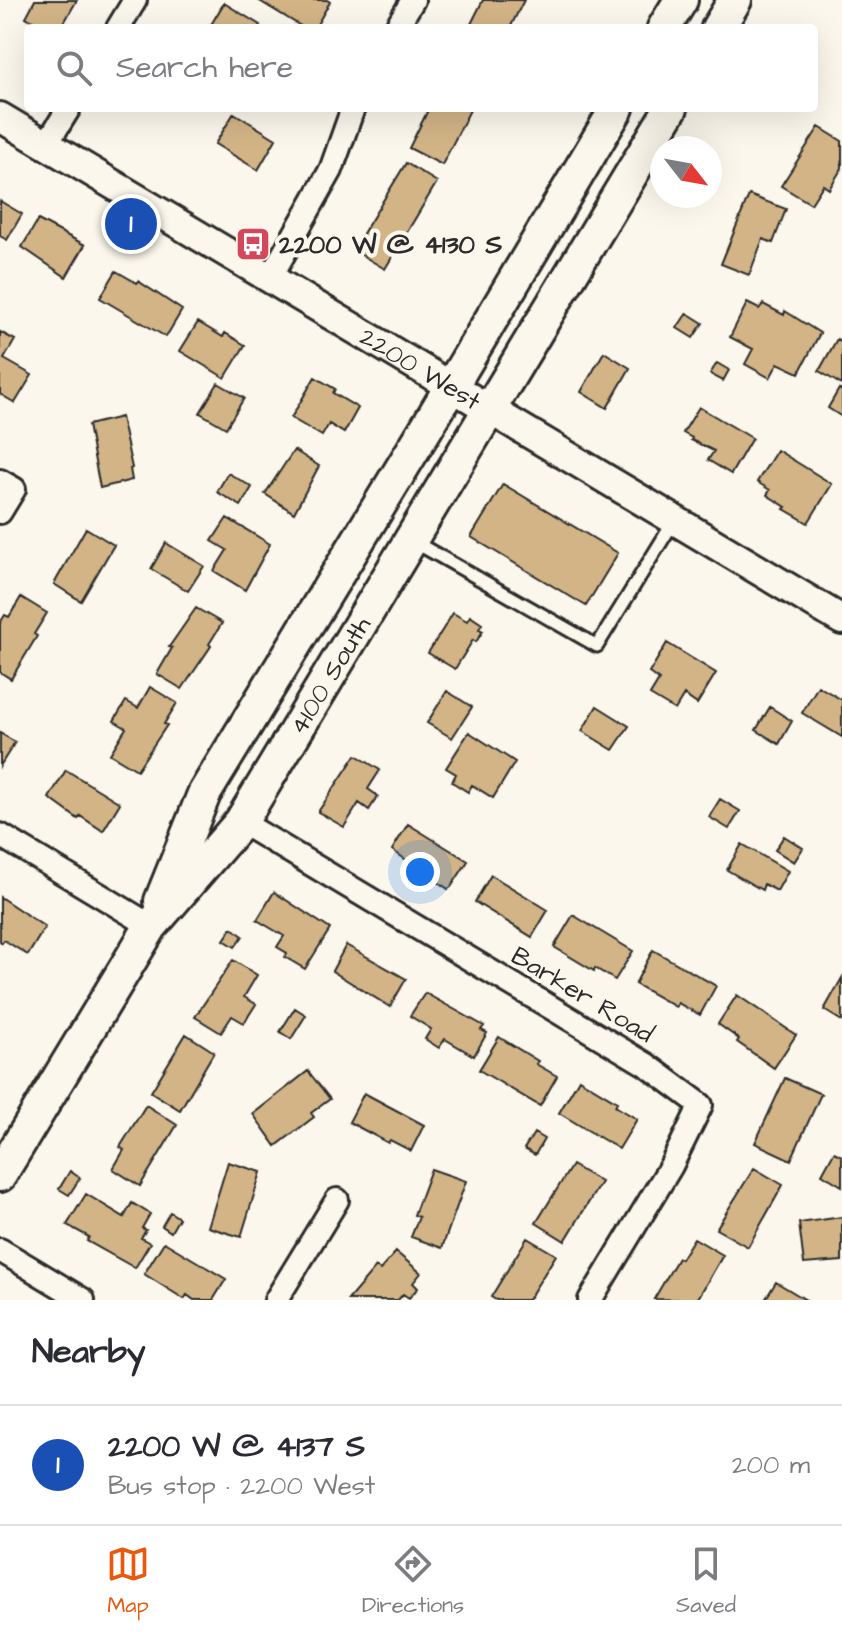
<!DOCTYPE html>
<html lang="en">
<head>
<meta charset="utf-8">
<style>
	:root { --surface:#fff; --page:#f2f2f3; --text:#2b2b33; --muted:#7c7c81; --line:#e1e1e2; --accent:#ea580c }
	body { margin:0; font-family:"Architects Daughter",sans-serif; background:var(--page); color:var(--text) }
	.compass { position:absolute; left:650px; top:136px; width:72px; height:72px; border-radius:50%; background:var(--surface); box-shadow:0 8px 32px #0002; rotate:121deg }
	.you { position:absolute; left:420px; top:872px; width:28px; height:28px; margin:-20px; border:6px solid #fff; border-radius:50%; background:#1a73e8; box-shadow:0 0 0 12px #1a73e833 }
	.badge { display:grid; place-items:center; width:52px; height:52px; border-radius:50%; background:var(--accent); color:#fff; font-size:26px; font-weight:700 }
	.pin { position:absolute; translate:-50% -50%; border:4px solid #fff; box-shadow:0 2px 8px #0006 }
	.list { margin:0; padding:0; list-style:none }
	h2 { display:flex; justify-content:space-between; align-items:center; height:104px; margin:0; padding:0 32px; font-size:34px }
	h2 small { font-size:26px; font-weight:400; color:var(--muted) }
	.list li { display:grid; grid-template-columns:52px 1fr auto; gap:24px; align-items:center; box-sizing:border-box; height:120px; padding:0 32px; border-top:2px solid var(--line) }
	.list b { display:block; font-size:30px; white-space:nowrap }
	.list p { margin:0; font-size:26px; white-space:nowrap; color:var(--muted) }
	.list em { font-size:26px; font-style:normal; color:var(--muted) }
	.icon { flex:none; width:44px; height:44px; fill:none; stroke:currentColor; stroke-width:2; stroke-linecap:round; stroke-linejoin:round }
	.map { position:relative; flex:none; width:842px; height:1300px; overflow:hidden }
	.search { position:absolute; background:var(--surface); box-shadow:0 8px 32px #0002; left:24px; right:24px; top:24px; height:88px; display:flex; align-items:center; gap:20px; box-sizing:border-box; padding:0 28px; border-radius:8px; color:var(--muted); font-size:30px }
	.sheet { height:224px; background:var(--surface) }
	nav { display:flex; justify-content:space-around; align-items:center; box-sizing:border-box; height:112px; border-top:2px solid var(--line); background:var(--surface); font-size:22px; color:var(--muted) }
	nav a { display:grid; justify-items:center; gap:4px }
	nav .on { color:var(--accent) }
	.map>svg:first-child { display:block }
</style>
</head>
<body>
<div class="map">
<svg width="842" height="1300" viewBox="0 0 842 1300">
	<rect width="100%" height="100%" fill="#fbf7ec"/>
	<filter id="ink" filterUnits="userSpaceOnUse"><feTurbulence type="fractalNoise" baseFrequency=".0125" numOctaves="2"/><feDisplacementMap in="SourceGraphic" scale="16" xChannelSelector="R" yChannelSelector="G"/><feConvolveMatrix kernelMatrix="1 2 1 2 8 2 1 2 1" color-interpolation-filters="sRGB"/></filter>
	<g filter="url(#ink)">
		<path fill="#d2b486" stroke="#2b2b2b" stroke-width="2" d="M35,0H77L61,28H45L26,17Z
			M258,0H327L330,2L315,28H304Z
			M483,0H524L510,28H469Z
			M224,3L260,25L258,28H209Z
			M429,108H471L442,165L409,148Z
			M234,113L276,139L258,170L215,144Z
			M819,127L842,141V168L829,189L823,185L811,204L781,186Z
			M406,163L437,182L385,269L353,250Z
			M749,195L786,209L773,243L763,239L749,275L721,264Z
			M0,201L22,214L7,240L0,236Z
			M38,220L85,245L66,277L22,247Z
			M116,271L137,283L138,281L182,310L166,337L100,298Z
			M747,303L759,309L763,304L784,315L785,311L820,333L799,373L778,363L770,378L745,364L753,349L730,337Z
			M687,313L703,323L693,338L677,328Z
			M198,322L223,337L225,333L245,345L225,378L180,351Z
			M0,332L15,340L4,359L32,375L15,403L0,394Z
			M837,339L842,342V385L819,371Z
			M604,352L630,368L607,408L581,392Z
			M717,363L729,370L723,381L710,374Z
			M315,377L335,389L333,393L358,408L344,433L329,424L322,436L291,418Z
			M218,383L244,398L226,428L200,413Z
			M839,389L842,391V417L828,408Z
			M699,407L752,438L731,474L708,460L714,451L691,440L692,438L683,433Z
			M121,417L132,468L130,469L132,480L100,488L88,425Z
			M294,450L319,466L294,513L265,494Z
			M777,450L832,484L808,523L784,509L786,507L767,495L770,490L757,482Z
			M228,473L252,487L241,506L217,492Z
			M503,484L618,553L586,606L471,537Z
			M227,518L270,544L245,590L214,571L227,550L212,541Z
			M86,528L114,545L81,601L54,584Z
			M166,543L204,566L188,591L151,569Z
			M21,597L47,613L34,634L37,636L11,679L0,672V623L5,615L9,617Z
			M196,608L222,623L209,644L211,646L182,689L157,674L172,648L169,647Z
			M453,613L467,621L470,616L482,624L479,629L483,631L476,642L473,640L455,669L428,653Z
			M667,643L716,673L697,704L684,695L675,710L650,695L659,680L649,673Z
			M818,686L842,700V737L802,713Z
			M150,687L177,703L164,724L167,725L137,770L110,754L126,728L114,721L126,701L138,708Z
			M447,691L472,707L452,738L427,723Z
			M597,706L629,726L613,750L582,731Z
			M770,707L792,721L779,744L756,730Z
			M469,732L515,762L493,798L472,785L468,792L452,782L456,774L446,768Z
			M0,733L15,742L0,766Z
			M356,755L380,770L368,789L378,796L369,810L359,803L344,827L318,812Z
			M66,770L120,803L103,831L80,816L78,819L49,798Z
			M720,799L740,811L729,829L709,817Z
			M408,824L468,861L451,887L448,889L392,850Z
			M784,836L803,848L794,862L775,850Z
			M742,844L788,871L777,891L764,884L762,890L727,870Z
			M491,875L548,910L532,937L475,902Z
			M274,892L330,929L305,969L285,957L287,953L277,947L284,936L257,920Z
			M0,897L45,927L28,955L4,940L2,943L0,941Z
			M573,915L633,951L615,980L595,968L594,971L554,947Z
			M232,928L243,936L235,947L224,940Z
			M346,945L406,979L390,1007L332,971Z
			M653,950L716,986L700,1015L678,1003L676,1007L635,984Z
			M233,960L257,975L244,997L256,1004L244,1023L232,1016L221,1033L195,1017Z
			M842,978V1021L824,1010Z
			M425,993L484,1026L481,1030L487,1033L474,1056L445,1039L439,1048L425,1039L431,1029L410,1016Z
			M737,995L796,1035L774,1068L737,1042L739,1039L718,1024Z
			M295,1008L306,1015L291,1039L280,1032Z
			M186,1034L214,1052L180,1110L151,1092Z
			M499,1037L538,1061L536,1064L557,1076L540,1106L479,1070Z
			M308,1071L330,1099L311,1113L314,1117L276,1146L253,1114Z
			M785,1078L821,1094L791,1160L755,1143Z
			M579,1079L617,1102L615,1106L637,1119L619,1149L559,1113Z
			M364,1093L424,1125L411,1151L390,1140L388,1143L349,1122Z
			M146,1105L177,1125L140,1186L113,1169L124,1150L120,1147Z
			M534,1133L544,1139L535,1155L524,1149Z
			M834,1152L842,1156V1186L822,1174Z
			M228,1162L261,1172L241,1237L208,1227Z
			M572,1165L601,1182L565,1241L536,1223Z
			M754,1168L783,1185L748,1247L716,1229Z
			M431,1169L466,1181L442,1248L411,1237L419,1217L414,1215Z
			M70,1171L80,1178L69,1195L59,1189Z
			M86,1194L124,1217L132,1203L150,1214L142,1228L146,1230L141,1238L150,1243L135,1268L87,1241L89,1237L67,1225Z
			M170,1212L179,1218L171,1232L162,1226Z
			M842,1217V1261L804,1264L799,1223Z
			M527,1238L556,1255L528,1300H496L491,1297Z
			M694,1238L723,1255L697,1300L654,1299L678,1258L681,1259Z
			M164,1242L226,1279L213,1300H194L187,1295L184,1299L144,1274Z
			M396,1252L421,1273L413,1283L418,1288L409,1298L403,1294L398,1300H348L376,1267L380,1270Z
			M776,1282L806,1300H765Z"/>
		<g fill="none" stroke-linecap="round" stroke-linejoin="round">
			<g stroke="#2b2b2b" stroke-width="17">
				<path id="service" d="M413,541L597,646L674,521"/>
			</g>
			<g stroke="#2b2b2b" stroke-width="28">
				<path id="minor" d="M118,28L135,0
					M396,28L413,0
					M46,145L69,108
					M270,278L331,170L353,108
					M0,481L14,489L0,512
					M241,822L647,1065L701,1105L671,1166L590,1300
					M0,835L151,926
					M0,1250L83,1300
					M276,1300L337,1200"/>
			</g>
			<g stroke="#2b2b2b" stroke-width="34">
				<g id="tertiary">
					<path id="s1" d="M0,117L842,620"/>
				</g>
			</g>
			<g stroke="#2b2b2b" stroke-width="38">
				<g id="secondary">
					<path d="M664,28L681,0"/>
					<path d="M718,28L735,0"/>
					<path d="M161,901L204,794L433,417L617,108"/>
					<path id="s2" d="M0,1175L151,926L241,822L671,108"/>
				</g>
			</g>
			<use href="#service" stroke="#fbf7ec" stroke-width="11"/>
			<use href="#minor" stroke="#fbf7ec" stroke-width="22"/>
			<use href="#tertiary" stroke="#fbf7ec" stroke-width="28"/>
			<use href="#secondary" stroke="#fbf7ec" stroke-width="32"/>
		</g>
	</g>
	<defs>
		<g id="bus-square" transform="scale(1.8)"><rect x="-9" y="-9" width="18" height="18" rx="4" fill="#d1495b" stroke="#fbf7ec"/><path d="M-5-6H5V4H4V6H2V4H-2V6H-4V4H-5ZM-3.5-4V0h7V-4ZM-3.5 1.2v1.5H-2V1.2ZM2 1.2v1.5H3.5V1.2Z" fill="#fff"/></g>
	</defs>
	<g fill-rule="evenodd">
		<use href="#bus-square" x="253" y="244"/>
	</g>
	<g text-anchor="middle" stroke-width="8" stroke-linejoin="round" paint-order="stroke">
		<g font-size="26" font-weight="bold" fill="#2b2b2b" stroke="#fbf7ec" text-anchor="start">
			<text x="279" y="253">2200 W @ 4130 S</text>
		</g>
		<g font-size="26" fill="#2b2b2b" stroke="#fbf7ec">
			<text dy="9" stroke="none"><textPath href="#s1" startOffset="490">2200 West</textPath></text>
			<text dy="9" stroke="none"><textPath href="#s2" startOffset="600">4100 South</textPath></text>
			<text transform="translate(583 994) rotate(31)" y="9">Barker Road</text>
		</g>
	</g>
</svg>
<svg class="compass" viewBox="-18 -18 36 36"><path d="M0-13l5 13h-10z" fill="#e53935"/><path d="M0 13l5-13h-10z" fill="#7c7c81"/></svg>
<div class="you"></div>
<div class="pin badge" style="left:131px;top:224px;background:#1a4fb4">1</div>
<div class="search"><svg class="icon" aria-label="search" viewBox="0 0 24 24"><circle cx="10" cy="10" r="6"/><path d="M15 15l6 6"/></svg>Search here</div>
</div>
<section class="sheet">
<h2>Nearby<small></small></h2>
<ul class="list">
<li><span class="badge" style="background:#1a4fb4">1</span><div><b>2200 W @ 4137 S</b><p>Bus stop · 2200 West</p></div><em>200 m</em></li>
</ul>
</section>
<nav>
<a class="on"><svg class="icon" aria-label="map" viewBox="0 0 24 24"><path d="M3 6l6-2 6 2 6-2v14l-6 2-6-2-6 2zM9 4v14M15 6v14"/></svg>Map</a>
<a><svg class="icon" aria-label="directions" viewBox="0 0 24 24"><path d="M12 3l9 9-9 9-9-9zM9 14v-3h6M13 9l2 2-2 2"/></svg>Directions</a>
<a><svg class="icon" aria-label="saved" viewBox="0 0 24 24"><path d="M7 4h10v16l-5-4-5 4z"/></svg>Saved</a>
</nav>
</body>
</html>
